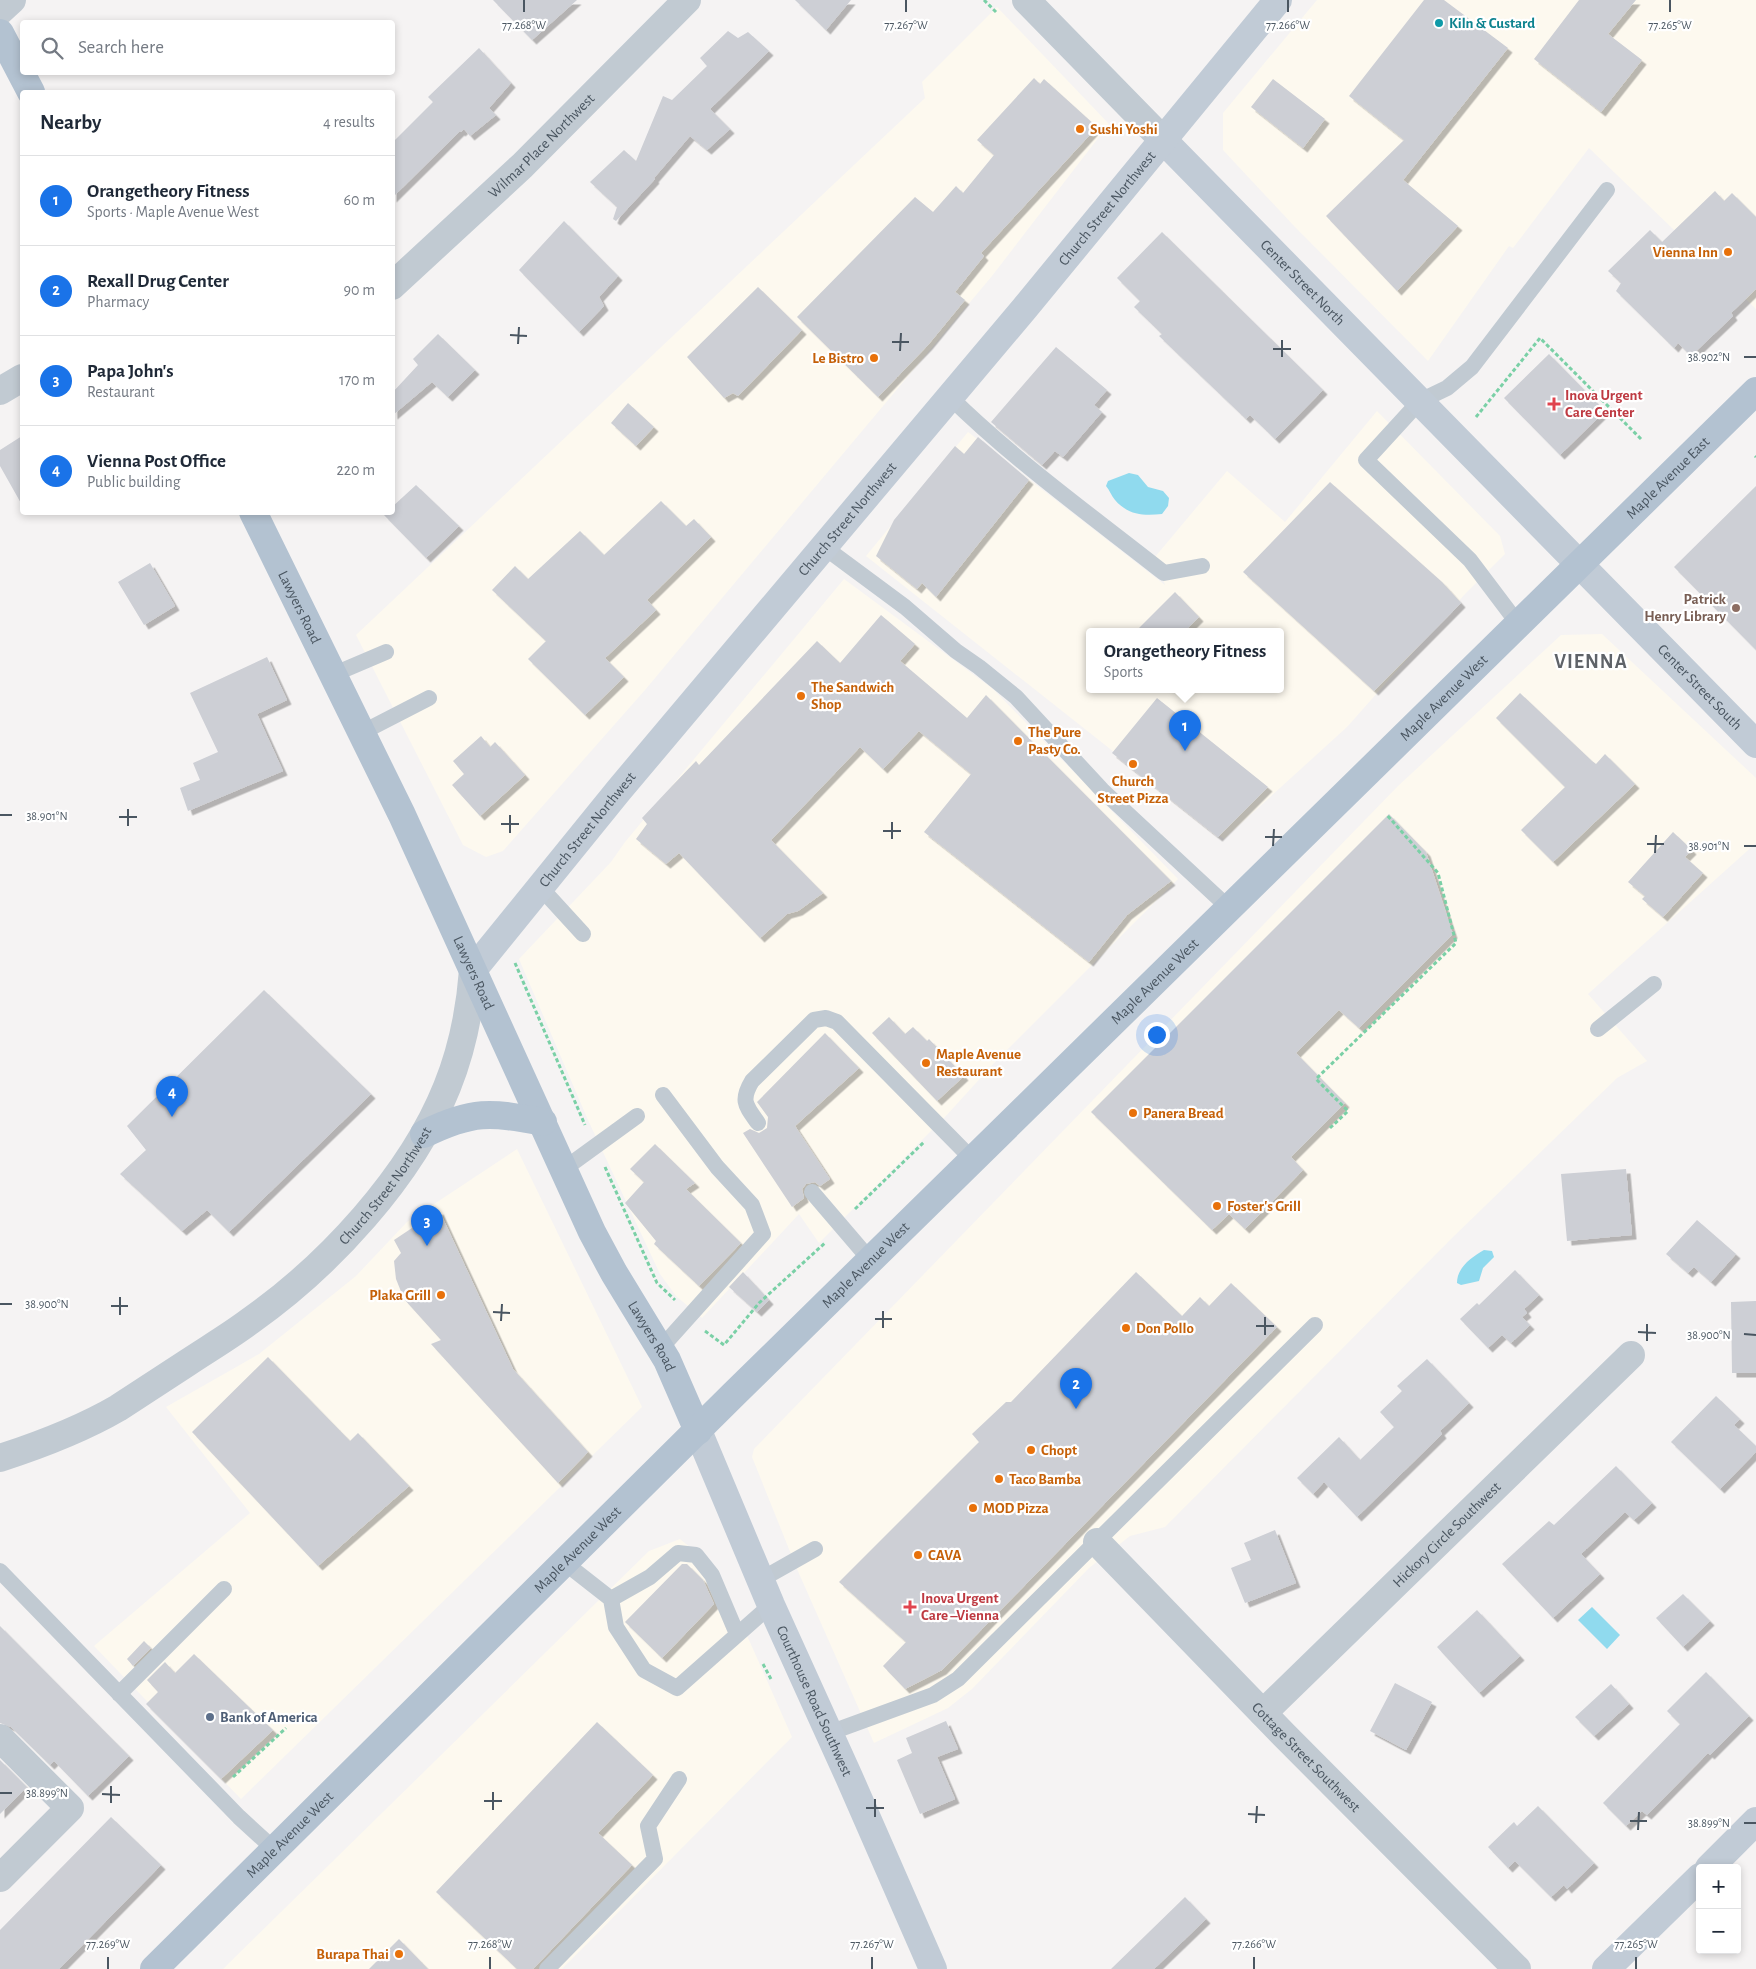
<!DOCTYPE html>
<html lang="en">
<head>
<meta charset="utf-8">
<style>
	:root { --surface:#fff; --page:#f2f2f3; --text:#1f2937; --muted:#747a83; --line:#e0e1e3; --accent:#1a73e8 }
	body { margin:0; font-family:"Alegreya Sans",sans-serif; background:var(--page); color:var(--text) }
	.controls { position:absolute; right:15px; bottom:15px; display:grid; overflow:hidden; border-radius:5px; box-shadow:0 2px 8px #0003 }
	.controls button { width:45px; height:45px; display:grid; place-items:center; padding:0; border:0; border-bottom:1px solid var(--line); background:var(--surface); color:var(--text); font:25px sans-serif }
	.you { position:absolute; left:1156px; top:1034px; width:18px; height:18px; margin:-12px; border:4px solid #fff; border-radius:50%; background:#1a73e8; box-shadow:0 0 0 8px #1a73e833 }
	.badge { display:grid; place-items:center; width:32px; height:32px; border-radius:50%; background:var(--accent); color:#fff; font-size:16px; font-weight:700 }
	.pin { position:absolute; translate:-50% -41px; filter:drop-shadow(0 1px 2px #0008) }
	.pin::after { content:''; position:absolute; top:26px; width:18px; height:15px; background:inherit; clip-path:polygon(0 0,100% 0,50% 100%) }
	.popup { position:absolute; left:1086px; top:628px; width:198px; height:65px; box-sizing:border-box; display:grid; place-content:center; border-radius:5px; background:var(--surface); filter:drop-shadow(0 1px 4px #0005); font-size:16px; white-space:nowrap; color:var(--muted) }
	.popup b { font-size:19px; color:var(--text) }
	.popup::after { content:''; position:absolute; left:50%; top:100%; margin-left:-10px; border:10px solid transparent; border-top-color:var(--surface) }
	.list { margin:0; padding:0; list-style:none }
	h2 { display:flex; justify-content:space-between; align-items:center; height:65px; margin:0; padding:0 20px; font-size:21px }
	h2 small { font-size:16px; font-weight:400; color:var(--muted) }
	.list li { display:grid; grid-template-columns:32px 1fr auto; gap:15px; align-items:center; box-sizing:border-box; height:90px; padding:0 20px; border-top:1px solid var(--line) }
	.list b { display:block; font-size:19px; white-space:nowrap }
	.list p { margin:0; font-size:16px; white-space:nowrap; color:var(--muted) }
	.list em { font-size:16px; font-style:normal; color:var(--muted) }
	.icon { flex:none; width:28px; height:28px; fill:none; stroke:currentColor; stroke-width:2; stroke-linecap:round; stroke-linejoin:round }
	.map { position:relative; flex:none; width:1756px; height:1969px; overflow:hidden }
	.search { position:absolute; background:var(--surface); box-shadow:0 2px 8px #0003; left:20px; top:20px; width:375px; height:55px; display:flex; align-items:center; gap:12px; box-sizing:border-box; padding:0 18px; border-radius:5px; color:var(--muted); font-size:19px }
	.panel { position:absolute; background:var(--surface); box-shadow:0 2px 8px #0003; left:20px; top:90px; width:375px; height:425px; border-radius:5px }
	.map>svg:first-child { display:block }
</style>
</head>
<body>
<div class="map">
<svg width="1756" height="1969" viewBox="0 0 1756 1969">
	<defs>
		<filter id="shadow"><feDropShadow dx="4.5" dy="4.5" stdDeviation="0" flood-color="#0004"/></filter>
	</defs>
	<rect width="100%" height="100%" fill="#f5f3f3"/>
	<path fill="#fdf9ef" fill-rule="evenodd" d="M1317,0H1756V309L1589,148L1513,248L1509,246L1428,361L1295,227L1223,150V113Z
		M997,7L1109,124L992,276L645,690L503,851L486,857L463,845L356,635L925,98L922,82Z
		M1377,411L1500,536L1505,554L1465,594L1347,727L1224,839L866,556L968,432L1165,585L1155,557L1227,471L1285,522ZM1090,632H1280V690H1090Z
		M844,579L993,689L1178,879L996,1061L945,1117L819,1243L799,1214L702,1318L676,1296L660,1274L588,1120L519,959L611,862L625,842Z
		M1602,634L1756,778V843L1588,994L1647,1061L1617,1078L1451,1239L1165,1527L1130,1536L1089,1568L972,1689L948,1708L874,1743L797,1569L752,1457L754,1449L1398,786L1561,635Z
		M517,1149L642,1407L241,1799L94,1646L250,1513L166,1407L259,1354L356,1276L407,1222Z
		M680,1539L709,1563L749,1640L792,1737L562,1969H223L649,1551Z"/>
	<path fill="#90daee" d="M1129,473L1138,475L1148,487L1163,491L1169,498L1168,506L1162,514C1143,516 1128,515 1115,500C1111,495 1110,491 1106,486L1108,481Z
		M1484,1250L1492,1251L1494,1257L1483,1268L1479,1281L1461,1285L1457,1283C1457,1267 1472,1257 1484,1250Z
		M1592,1607L1620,1635L1607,1649L1578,1620Z"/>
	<path fill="#cdcfd5" filter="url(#shadow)" d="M493,0H577L532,40Z
		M795,0H851L826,30Z
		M1424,0H1444L1508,48L1403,180L1458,226L1397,291L1326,216L1404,140L1349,96Z
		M1579,0H1636L1608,34L1642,60L1601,112L1534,59Z
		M728,31L738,38L748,32L769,51L710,109L730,129L707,150L690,136L654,178L655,179L616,221L613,219L617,207L590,182L624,150L636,161L663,96L672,100L707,66L700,58Z
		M479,48L511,83L489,108L496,115L470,136L464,129L461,132L460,131L392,198V143L433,102L428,97Z
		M1034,78L1040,84L1044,79L1097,127L981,253L984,256L955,292L965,300L928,345L878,397L797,317L915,197L933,212L956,186L963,193L994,155L977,140Z
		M1273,79L1325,119L1303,148L1251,107Z
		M1715,191L1724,201L1732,193L1756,217V289L1731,313L1733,316L1691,356L1678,343L1674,348L1616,291L1621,283L1608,271L1650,230L1662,242Z
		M564,221L618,276L599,297L604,306L579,332L519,270Z
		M1162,232L1323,390L1275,439L1250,415L1246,419L1159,336L1162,334L1134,307L1140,301L1117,278Z
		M758,287L802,330L738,396L733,393L724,398L687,357Z
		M438,334L475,370L448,397L432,382L393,415L392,393L418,365L413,359Z
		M1056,347L1107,390L1094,405L1102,412L1063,457L1055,451L1042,465L991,422Z
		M1549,354L1605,411L1560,455L1504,398Z
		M628,403L654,427L636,446L611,423Z
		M22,436V505L0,466V450Z
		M978,437L1029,480L936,597L922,583L917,589L876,556L894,520L955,446L964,454Z
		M1330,482L1442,582L1461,603L1374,691L1243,572Z
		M416,485L459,526L426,558L384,515L392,512V507Z
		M1756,486V650L1674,567Z
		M661,501L686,526L694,519L711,537L647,600L656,610L605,658L624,677L585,715L528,659L546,641L492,590L515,566L528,579L580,531L604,555Z
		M150,563L175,606L144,625L118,582Z
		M1175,592L1199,617L1184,632H1135Z
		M881,615L915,644L900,661L967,718L986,695L1171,881L1127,915L1089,962L924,832L971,774L919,731L883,769L860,747L771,840L823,893L798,911L787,914L760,938L679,853L666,864L636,839L647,824L642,818L671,787L696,761L699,765L817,641L840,663Z
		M267,657L287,700L257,714L283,771L188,811L180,788L200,780L193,763L218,752L190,693Z
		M1520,693L1592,761L1596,764L1605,754L1635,784L1553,862L1521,830L1565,787L1496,718Z
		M1157,698L1268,787L1218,837L1112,753Z
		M481,736L490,747L495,742L525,775L480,816L452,785L464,774L453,761Z
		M1389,814L1426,852L1453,934L1359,1028L1339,1010L1296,1053L1345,1103L1291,1157L1303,1170L1245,1229L1229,1214L1212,1230L1091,1112Z
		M1673,832L1692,850L1685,857L1703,873L1663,917L1642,899L1645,896L1628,882Z
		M264,990L371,1094L229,1232L207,1210L182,1231L120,1174L146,1150L127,1126Z
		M889,1017L905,1034L913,1027L927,1041L929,1039L964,1076L937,1101L872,1033Z
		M825,1033L859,1068L795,1126L830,1179L820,1186L815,1182L806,1184L802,1189L804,1198L792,1207L743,1133L750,1129L759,1133L767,1128L768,1117L757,1102Z
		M655,1144L695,1183L686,1189L741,1243L699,1286L654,1244L656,1241L625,1203L644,1182L630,1169Z
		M1626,1169L1632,1235L1567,1241L1561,1174Z
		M439,1210L513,1369L588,1452L558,1483L431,1344L441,1340L404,1299L396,1279L394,1261L401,1253L394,1240Z
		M1697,1220L1736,1254L1711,1282L1694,1267L1688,1273L1666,1254Z
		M1515,1270L1539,1295L1524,1309L1527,1313L1522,1317L1530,1325L1511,1343L1502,1335L1488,1348L1460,1319L1477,1303L1479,1305Z
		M743,1272L769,1300L757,1312L729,1287Z
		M1136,1272L1182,1316L1200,1297L1209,1306L1231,1283L1277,1327L942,1670L905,1689L883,1666L906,1642L839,1582L979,1442L972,1434L1006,1402H1011Z
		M1756,1301V1373H1732L1731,1302Z
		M268,1357L350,1441L358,1433L409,1486L318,1566L192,1432Z
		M1427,1359L1469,1403L1440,1431L1442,1434L1357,1517L1324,1482L1313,1494L1297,1478L1339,1437L1360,1460L1394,1427L1380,1412L1402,1391L1397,1386Z
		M1716,1396L1740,1419L1734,1425L1756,1446V1452L1720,1489L1671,1442Z
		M1616,1466L1652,1503L1634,1520L1625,1512L1581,1554L1600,1574L1553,1618L1502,1564L1549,1521L1554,1525Z
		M1275,1530L1296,1583L1245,1603L1231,1568L1251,1560L1244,1543Z
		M682,1564H687L703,1580L714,1604L662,1658L625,1622Z
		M1683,1594L1710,1621L1683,1647L1656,1618Z
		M1477,1610L1520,1656L1479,1693L1437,1647Z
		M0,1626L129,1756L88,1796L54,1761L50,1765L11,1727L0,1723Z
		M144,1641L151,1648L133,1666L127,1659Z
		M194,1654L273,1730L221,1779L146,1704L158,1692L147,1680L165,1662L175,1673Z
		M1706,1672L1749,1716L1710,1755L1708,1753L1647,1815L1642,1811L1626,1826L1603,1803L1680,1724L1667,1711Z
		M1395,1683L1432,1702L1406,1750L1370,1731Z
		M1611,1684L1629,1704L1594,1736L1575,1717Z
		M946,1721L958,1749L937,1757L955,1799L920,1814L897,1760L912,1753L906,1738Z
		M597,1722L653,1775L598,1833L632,1865L533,1969H517L436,1892Z
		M0,1760L27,1787L0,1814Z
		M1538,1806L1594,1863L1567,1889L1564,1885L1551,1897L1515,1861L1508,1868L1488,1847L1514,1822L1517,1826Z
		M111,1817L161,1865L59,1969H0V1930Z
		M1185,1897L1206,1919L1154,1969H1111Z
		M399,1939L428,1969H369Z"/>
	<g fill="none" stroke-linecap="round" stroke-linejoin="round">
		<path stroke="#7ad0a6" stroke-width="3" stroke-dasharray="4 2.5" stroke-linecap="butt" d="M984,0L997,13
			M1476,417L1540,338L1641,439
			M1755,456L1756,457
			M515,963L585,1125
			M1330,1128L1348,1111L1316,1079L1456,943L1438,873L1387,815
			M605,1167L657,1283L675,1300
			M855,1209L924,1142
			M705,1331L724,1345L759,1303L826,1242
			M763,1664L772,1681
			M233,1777L286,1728"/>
		<path stroke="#c1cad2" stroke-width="16" d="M950,397C1014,460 1093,517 1164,573L1202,566
			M824,547L905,607L956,651L979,667L1016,697L1102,790L1230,909
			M1519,625L1470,560L1366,460L1420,401L1447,388L1472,367L1607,190
			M332,675L386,652
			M361,733L429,698
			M540,887L583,934
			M1598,1029L1654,984
			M758,1123C746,1106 740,1101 752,1081L814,1020L826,1018L837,1022L974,1161
			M564,1169L637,1116
			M812,1192L871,1261
			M660,1349L763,1234L752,1205L717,1167L663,1095
			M565,1563L611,1599L616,1627L644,1670L677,1688L771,1605
			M0,1571L239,1817L275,1850
			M760,1580L815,1549
			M611,1599L650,1577L678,1553L696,1555L712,1575L737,1634
			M119,1694L224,1589
			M829,1733L933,1695L958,1679L1315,1325
			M547,1969L655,1859L648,1826L679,1779"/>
		<g stroke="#c1cad2" stroke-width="28">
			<path d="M1026,0L1162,139"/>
			<path d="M0,11L12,0"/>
			<path id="s1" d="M392,286L522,166L687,0"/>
			<path d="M0,391L22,378"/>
			<path id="s2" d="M0,1458C40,1445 82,1429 118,1408C141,1393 164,1378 187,1363C208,1349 230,1336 250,1321C328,1266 411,1177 447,1087C462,1050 470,1010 473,970"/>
			<path id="s3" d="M1097,1542L1285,1736L1517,1969"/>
			<path id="s4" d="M1263,1713L1631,1355"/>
			<path d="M0,1738L70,1808L0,1878"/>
		</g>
		<g stroke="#c1cbd6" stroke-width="28">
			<path id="s5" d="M1162,139L1756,744"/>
			<path id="s6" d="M473,970L619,790L1024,309L1278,0"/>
			<path id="s7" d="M698,1431L771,1605L849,1777L933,1969"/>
			<path d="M1709,1868L1756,1821"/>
			<path d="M1606,1969L1700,1877"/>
		</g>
		<g stroke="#b3c2d1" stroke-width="28">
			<path d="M0,33L31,92"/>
			<path id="s8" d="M253,512L402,815L592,1232L614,1273L667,1360L698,1431"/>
			<path d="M424,1134C473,1110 490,1112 543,1122"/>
			<path id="s9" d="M154,1969L734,1394L1756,391"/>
		</g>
	</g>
	<path fill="none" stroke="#4a5661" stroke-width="2" d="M524,12V0M906,12V0M1288,12V0M1670,12V0M510,335L527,336M892,342H909M518,344L519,327M1273,349H1291M900,351L901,333M1282,357V340M1744,357H1756M0,815H12M119,817H137M501,824H519M128,826V809M883,831H901M510,833V815M1265,837H1282M892,839V822M1647,844H1664M1273,846L1274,829M1744,846H1756M1655,853L1656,835M0,1304H12M111,1306H128M493,1312L510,1313M120,1315V1297M875,1319H892M501,1321L502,1304M1256,1326H1274M883,1328V1311M1638,1332L1656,1333M1744,1334L1756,1335M1265,1335V1317M1647,1341V1324M0,1793H12M102,1794L120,1795M484,1801H502M111,1803V1786M866,1808H884M493,1810V1792M1248,1814L1265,1815M875,1817V1799M1630,1821H1647M1256,1823L1257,1806M1744,1823H1756M1638,1830L1639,1812M108,1969V1957M490,1969V1957M872,1969V1957M1254,1969V1957M1636,1969V1957"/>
	<circle fill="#0f9aa8" stroke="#fff" stroke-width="2" cx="1439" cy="23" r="5"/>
	<g fill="#e8710a" stroke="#fff" stroke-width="2">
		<circle cx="1080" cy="129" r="5"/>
		<circle cx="1728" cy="252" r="5"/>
		<circle cx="874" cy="358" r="5"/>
		<circle cx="801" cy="696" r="5"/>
		<circle cx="1018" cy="741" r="5"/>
		<circle cx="1133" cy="764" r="5"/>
		<circle cx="926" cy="1063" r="5"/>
		<circle cx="1133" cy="1113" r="5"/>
		<circle cx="1217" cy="1206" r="5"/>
		<circle cx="441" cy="1295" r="5"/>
		<circle cx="1126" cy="1328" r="5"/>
		<circle cx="1031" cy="1450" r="5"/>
		<circle cx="999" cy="1479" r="5"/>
		<circle cx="973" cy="1508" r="5"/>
		<circle cx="918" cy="1555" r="5"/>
		<circle cx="399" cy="1954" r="5"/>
	</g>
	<g fill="#e0444e" stroke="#fff" stroke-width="2">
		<path d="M1551.5 396.5h5v5h5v5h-5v5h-5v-5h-5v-5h5z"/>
		<path d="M907.5 1599.5h5v5h5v5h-5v5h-5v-5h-5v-5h5z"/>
	</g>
	<circle fill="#8d6e63" stroke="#fff" stroke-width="2" cx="1736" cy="608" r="5"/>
	<circle fill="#5c6f8a" stroke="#fff" stroke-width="2" cx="210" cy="1717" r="5"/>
	<g text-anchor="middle" stroke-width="4.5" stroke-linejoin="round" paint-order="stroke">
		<g font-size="15" font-weight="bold" fill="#0d838f" stroke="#fff" text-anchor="start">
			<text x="1449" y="28">Kiln &amp; Custard</text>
		</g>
		<g font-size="15" font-weight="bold" fill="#c56008" stroke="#fff" text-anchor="start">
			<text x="1090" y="134">Sushi Yoshi</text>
			<text x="1718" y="257" text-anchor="end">Vienna Inn</text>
			<text x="864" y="363" text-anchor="end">Le Bistro</text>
			<text x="811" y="692">The Sandwich<tspan x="811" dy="17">Shop</tspan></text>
			<text x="1028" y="737">The Pure<tspan x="1028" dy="17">Pasty Co.</tspan></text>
			<text x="1133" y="786" text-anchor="middle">Church<tspan x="1133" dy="17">Street Pizza</tspan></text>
			<text x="936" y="1059">Maple Avenue<tspan x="936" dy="17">Restaurant</tspan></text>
			<text x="1143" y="1118">Panera Bread</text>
			<text x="1227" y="1211">Foster's Grill</text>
			<text x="431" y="1300" text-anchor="end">Plaka Grill</text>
			<text x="1136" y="1333">Don Pollo</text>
			<text x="1041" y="1455">Chopt</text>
			<text x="1009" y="1484">Taco Bamba</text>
			<text x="983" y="1513">MOD Pizza</text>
			<text x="928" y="1560">CAVA</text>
			<text x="389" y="1959" text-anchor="end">Burapa Thai</text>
		</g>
		<g font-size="15" fill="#4a5661" stroke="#fff">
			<text dy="5" stroke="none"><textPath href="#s1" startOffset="205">Wilmar Place Northwest</textPath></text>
			<text dy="5" stroke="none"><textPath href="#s6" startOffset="991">Church Street Northwest</textPath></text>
			<text dy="5" stroke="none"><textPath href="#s5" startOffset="201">Center Street North</textPath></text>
			<text dy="5" stroke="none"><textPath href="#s9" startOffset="2125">Maple Avenue East</textPath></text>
			<text dy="5" stroke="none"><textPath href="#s6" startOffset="586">Church Street Northwest</textPath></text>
			<text dy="5" stroke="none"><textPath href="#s8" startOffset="106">Lawyers Road</textPath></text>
			<text dy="5" stroke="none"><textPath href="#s5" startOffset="768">Center Street South</textPath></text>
			<text dy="5" stroke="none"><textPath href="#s9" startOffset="1811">Maple Avenue West</textPath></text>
			<text dy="5" stroke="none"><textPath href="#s6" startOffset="181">Church Street Northwest</textPath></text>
			<text dy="5" stroke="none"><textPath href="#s8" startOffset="511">Lawyers Road</textPath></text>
			<text dy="5" stroke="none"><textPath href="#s9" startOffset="1406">Maple Avenue West</textPath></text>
			<text dy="5" stroke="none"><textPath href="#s2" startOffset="479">Church Street Northwest</textPath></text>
			<text dy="5" stroke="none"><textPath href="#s9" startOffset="1001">Maple Avenue West</textPath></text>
			<text dy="5" stroke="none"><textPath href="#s8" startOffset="916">Lawyers Road</textPath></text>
			<text dy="5" stroke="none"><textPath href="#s4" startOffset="256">Hickory Circle Southwest</textPath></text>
			<text dy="5" stroke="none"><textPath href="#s9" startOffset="596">Maple Avenue West</textPath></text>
			<text dy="5" stroke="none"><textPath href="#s7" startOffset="294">Courthouse Road Southwest</textPath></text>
			<text dy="5" stroke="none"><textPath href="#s3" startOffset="300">Cottage Street Southwest</textPath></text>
			<text dy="5" stroke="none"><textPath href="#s9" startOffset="191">Maple Avenue West</textPath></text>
		</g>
		<g font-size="15" font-weight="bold" fill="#be3a42" stroke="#fff" text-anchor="start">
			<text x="1565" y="400">Inova Urgent<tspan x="1565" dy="17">Care Center</tspan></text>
			<text x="921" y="1603">Inova Urgent<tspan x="921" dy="17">Care –Vienna</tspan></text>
		</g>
		<g font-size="15" font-weight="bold" fill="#785e54" stroke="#fff" text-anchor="end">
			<text x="1726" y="604">Patrick<tspan x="1726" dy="17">Henry Library</tspan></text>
		</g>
		<g font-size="15" font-weight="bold" fill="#4e5e75" stroke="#fff" text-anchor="start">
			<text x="220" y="1722">Bank of America</text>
		</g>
		<g font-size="20" font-weight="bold" letter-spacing="1" fill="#5f6368" stroke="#fff">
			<text x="1591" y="668">VIENNA</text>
		</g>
	</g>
	<g font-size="12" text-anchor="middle" fill="#4a5661" stroke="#fff" stroke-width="4.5" stroke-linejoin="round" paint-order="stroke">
		<text x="524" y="29">77.268°W</text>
		<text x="906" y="29">77.267°W</text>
		<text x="1288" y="29">77.266°W</text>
		<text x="1670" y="29">77.265°W</text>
		<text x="1709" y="361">38.902°N</text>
		<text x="47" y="820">38.901°N</text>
		<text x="1709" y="850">38.901°N</text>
		<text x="47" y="1308">38.900°N</text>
		<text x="1709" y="1339">38.900°N</text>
		<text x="47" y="1797">38.899°N</text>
		<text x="1709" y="1827">38.899°N</text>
		<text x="108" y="1948">77.269°W</text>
		<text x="490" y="1948">77.268°W</text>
		<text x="872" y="1948">77.267°W</text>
		<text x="1254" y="1948">77.266°W</text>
		<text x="1636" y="1948">77.265°W</text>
	</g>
</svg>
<div class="controls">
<button>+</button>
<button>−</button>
</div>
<div class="you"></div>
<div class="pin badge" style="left:1185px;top:751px">1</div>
<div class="popup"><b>Orangetheory Fitness</b>Sports</div>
<div class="pin badge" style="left:1076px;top:1409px">2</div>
<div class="pin badge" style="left:427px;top:1246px">3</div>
<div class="pin badge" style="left:172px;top:1117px">4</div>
<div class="search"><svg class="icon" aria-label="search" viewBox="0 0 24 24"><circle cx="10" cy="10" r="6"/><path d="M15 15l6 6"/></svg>Search here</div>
<section class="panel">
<h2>Nearby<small>4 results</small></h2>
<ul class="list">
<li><span class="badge">1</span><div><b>Orangetheory Fitness</b><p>Sports · Maple Avenue West</p></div><em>60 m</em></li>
<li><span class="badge">2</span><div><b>Rexall Drug Center</b><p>Pharmacy</p></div><em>90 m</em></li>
<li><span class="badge">3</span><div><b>Papa John's</b><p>Restaurant</p></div><em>170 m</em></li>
<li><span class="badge">4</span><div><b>Vienna Post Office</b><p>Public building</p></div><em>220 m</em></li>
</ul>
</section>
</div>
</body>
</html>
